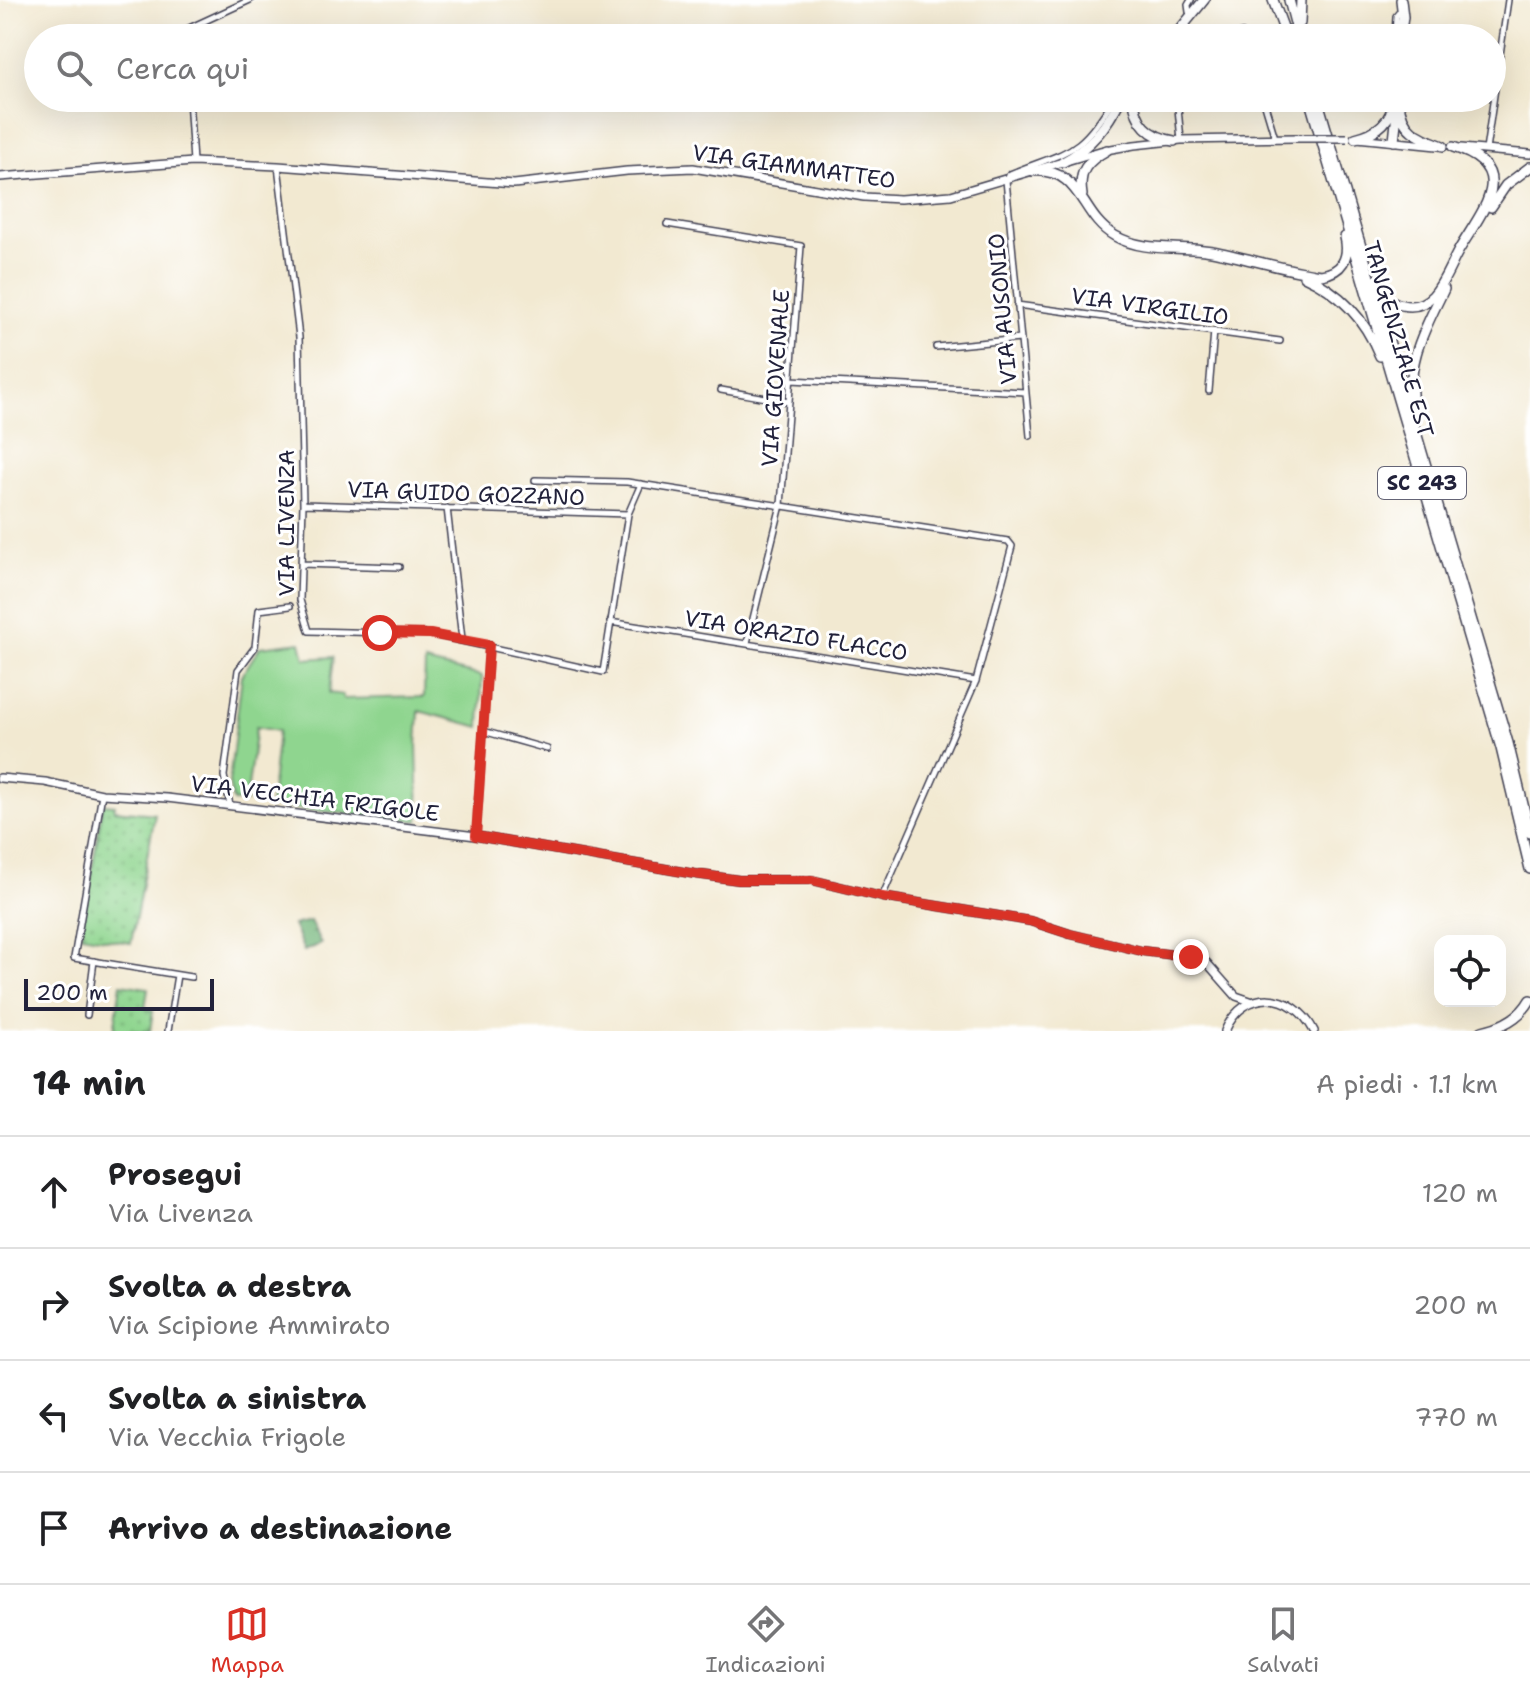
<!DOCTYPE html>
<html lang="it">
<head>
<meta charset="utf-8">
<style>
	:root { --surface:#fff; --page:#f6f6f6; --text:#202124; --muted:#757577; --line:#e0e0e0; --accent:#d93025 }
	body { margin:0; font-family:"Shantell Sans",sans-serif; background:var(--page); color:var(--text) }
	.controls { position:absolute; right:24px; bottom:24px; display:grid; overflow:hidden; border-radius:16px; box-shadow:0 8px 32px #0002 }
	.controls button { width:72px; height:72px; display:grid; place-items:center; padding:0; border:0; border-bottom:2px solid var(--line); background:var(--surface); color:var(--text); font:40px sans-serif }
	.scale { position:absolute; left:24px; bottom:20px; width:190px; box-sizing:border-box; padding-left:8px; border:4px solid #22223b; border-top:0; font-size:22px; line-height:28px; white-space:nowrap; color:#22223b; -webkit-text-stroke:6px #fff; paint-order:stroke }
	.stop { position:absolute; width:24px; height:24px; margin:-18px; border:6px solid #d93025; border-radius:50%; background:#fff }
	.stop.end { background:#d93025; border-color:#fff; box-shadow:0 2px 8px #0008 }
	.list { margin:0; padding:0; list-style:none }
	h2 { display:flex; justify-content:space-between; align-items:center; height:104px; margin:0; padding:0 32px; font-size:34px }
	h2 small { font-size:26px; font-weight:400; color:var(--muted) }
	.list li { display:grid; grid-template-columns:52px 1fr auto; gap:24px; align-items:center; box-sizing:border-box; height:112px; padding:0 32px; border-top:2px solid var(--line) }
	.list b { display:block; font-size:30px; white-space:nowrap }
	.list p { margin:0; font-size:26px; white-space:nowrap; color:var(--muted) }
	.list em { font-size:26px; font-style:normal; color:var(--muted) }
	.icon { flex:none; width:44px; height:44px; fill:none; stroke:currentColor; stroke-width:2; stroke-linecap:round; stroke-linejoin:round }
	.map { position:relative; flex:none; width:1530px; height:1031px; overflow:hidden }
	.search { position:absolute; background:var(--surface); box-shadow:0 8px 32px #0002; left:24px; right:24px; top:24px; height:88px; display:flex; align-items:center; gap:20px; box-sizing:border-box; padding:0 28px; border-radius:44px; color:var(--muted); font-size:30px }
	.sheet { height:552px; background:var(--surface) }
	nav { display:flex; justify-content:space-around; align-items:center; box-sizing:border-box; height:112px; border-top:2px solid var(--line); background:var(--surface); font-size:22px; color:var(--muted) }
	nav a { display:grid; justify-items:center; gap:4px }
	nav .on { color:var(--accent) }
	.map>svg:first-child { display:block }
</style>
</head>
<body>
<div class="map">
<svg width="1530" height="1031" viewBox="0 0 1530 1031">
	<defs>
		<pattern id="forest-firs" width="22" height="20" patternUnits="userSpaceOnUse" patternTransform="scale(2)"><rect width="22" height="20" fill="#73b67a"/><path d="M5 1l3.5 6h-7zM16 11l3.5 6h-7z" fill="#5e9465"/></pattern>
		<pattern id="park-dots" width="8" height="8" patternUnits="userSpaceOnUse" patternTransform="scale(2)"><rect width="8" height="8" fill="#8fd58f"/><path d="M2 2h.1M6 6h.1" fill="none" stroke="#7bb77c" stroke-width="1.8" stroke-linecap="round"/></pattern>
	</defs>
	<rect width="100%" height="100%" fill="#fff"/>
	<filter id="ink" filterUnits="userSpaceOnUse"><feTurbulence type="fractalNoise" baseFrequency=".0125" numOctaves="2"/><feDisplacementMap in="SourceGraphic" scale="16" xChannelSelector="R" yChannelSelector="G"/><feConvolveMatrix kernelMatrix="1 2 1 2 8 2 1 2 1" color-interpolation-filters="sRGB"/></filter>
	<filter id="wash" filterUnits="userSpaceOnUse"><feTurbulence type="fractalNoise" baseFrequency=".006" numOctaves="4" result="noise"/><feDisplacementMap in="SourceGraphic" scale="32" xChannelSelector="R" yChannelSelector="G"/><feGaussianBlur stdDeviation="1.8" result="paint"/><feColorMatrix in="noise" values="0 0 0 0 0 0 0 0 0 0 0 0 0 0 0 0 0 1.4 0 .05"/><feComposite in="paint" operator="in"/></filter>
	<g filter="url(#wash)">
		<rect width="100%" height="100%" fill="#f2e9d1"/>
		<path fill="#8fd58f" stroke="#587c65" stroke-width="2" d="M301,642L305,659L333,657L329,693L343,695V699L424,697L425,662L482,676L480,727L419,711L417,745L419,821L270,806L278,731L256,727L246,802L233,801L229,783L242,675L260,647Z"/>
		<path fill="url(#forest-firs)" stroke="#4a6c5a" stroke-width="2" d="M310,921L321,944L304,951L293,925Z"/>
		<path fill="url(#park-dots)" stroke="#587c65" stroke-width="2" d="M103,804L115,805L114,810L155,814L131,943L81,935Z
			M121,984L148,988L145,1008L153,1010L150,1031H114Z"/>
	</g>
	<g filter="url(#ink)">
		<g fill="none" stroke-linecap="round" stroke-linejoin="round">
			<g stroke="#414052" stroke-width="8">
				<path id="street" d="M1189,12L1188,5L1191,0
					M1242,33L1243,38
					M175,38L185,30L250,0
					M1180,38L1185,31
					M1395,38L1396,16L1402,9
					M189,98L193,162
					M1177,98L1181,140
					M1263,98L1275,138
					M1486,150L1508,0
					M278,166L299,337L303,504L300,600L309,631L430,634L603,672L628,514L641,484
					M667,224L801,246L781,505L747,643
					M1017,305L1280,341
					M936,347L1020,339
					M791,380L1025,392
					M721,390L789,402
					M1209,391L1214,331
					M1030,436L1006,180L1010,174C1068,150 1079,157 1114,98
					M535,480L627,482L1008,541L1012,546L976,681L882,897
					M303,504L628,514
					M447,508L462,639
					M301,564L399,567
					M610,622L976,681
					M483,731L547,749
					M102,794L74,958L191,977
					M230,805L224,776L238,670L255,647L259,610L290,606
					M476,836L489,645
					M87,1015L94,961
					M168,1031L177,975"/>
			</g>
			<g stroke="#414052" stroke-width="10">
				<path id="secondary" d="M1357,138L1437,146
					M1461,148L1530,154
					M0,177L193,162L278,166L514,184L627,171L693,168L864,197L900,199L951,195L1100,151L1134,145L1181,140L1296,138
					M0,778L45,782L102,794L167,798L476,836L695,874L739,880H812L882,897L1030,921L1070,934L1142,951L1191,957L1207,963L1236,996L1253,1002
					M1225,1031C1244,987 1293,990 1314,1031"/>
			</g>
			<g stroke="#414052" stroke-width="12">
				<path id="highway" d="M1273,0L1287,38
					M1289,0L1299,38
					M1300,23L1301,0
					M1173,38L1204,0
					M1400,38L1403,17L1401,0
					M1134,98C1135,123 1150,137 1174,141
					M1309,98L1501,748L1530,869
					M1317,98L1508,743L1530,833
					M1399,102C1401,131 1419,137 1443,146
					M1355,138C1377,133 1392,122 1394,98
					M1394,141L1397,113
					M1063,162C1091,147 1107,126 1121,98
					M1033,171C1083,168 1079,216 1115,236C1145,253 1179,245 1212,251C1248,258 1284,270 1321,275C1342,272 1350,258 1345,237
					M1082,195C1078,171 1087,161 1107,150
					M1491,207L1506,185L1530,167
					M1304,276C1340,292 1365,319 1380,356
					M1377,280C1382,293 1388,302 1402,305C1436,313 1446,272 1459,250C1481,212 1522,168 1453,147
					M1414,407C1404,364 1426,327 1444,289
					M1482,1031C1501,1027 1520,1018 1530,1000"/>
			</g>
			<use href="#street" stroke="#fff" stroke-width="5"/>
			<use href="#secondary" stroke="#fff" stroke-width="7"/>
			<use href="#highway" stroke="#fff" stroke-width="9"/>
			<g stroke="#414052" stroke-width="10" stroke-linecap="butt">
				<path id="secondary-bridge" d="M1296,138H1347"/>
			</g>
			<use href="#secondary-bridge" stroke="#fff" stroke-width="7"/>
		</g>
	</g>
	<g fill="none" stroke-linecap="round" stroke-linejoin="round" filter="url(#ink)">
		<path stroke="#d93025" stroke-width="10" d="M380,633L430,634L489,645L476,836L695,874L739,880H812L882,897L1030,921L1070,934L1142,951L1191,957"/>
	</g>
	<g text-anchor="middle" stroke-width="6" stroke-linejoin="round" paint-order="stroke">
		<rect fill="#fff" stroke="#646476" stroke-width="2" x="1378" y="467" width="88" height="32" rx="6"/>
		<g font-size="20" font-weight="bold" fill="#22223b">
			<text x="1422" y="490">SC 243</text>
		</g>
		<g font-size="22" fill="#22223b" stroke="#fff">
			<text transform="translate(794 166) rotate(8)" y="8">VIA GIAMMATTEO</text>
			<text transform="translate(1150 306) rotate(8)" y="8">VIA VIRGILIO</text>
			<text transform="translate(1002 309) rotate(-95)" y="8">VIA AUSONIO</text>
			<text transform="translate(1399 339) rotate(74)" y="8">TANGENZIALE EST</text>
			<text transform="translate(775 378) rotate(-86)" y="8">VIA GIOVENALE</text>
			<text transform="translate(466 493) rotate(2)" y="8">VIA GUIDO GOZZANO</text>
			<text transform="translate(286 523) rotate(-90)" y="8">VIA LIVENZA</text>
			<text transform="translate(796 635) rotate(9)" y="8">VIA ORAZIO FLACCO</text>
			<text transform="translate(315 798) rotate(7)" y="8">VIA VECCHIA FRIGOLE</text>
		</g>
	</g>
</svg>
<div class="controls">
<button><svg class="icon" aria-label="locate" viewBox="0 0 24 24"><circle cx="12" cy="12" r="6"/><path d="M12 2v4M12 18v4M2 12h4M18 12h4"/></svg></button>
</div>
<div class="scale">200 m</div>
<div class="stop" style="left:380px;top:633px"></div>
<div class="stop end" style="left:1191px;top:957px"></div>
<div class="search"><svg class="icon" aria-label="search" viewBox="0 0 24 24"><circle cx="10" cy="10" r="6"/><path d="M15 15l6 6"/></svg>Cerca qui</div>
</div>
<section class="sheet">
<h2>14 min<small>A piedi · 1.1 km</small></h2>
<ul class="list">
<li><svg class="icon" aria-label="ahead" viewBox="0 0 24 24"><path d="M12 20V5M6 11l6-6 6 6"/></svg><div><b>Prosegui</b><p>Via Livenza</p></div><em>120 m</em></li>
<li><svg class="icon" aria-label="right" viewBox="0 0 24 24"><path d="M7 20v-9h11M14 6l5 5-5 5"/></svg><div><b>Svolta a destra</b><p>Via Scipione Ammirato</p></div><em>200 m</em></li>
<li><svg class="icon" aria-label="left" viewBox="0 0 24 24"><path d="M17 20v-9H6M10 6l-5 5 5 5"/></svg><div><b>Svolta a sinistra</b><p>Via Vecchia Frigole</p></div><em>770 m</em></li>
<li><svg class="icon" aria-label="arrive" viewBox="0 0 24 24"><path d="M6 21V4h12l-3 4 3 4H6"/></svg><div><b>Arrivo a destinazione</b></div></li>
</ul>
</section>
<nav>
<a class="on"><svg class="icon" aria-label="map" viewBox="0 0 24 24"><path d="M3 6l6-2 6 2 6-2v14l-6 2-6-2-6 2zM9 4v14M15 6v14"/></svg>Mappa</a>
<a><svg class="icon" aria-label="directions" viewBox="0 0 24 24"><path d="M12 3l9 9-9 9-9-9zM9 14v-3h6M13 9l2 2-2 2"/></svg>Indicazioni</a>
<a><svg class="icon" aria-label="saved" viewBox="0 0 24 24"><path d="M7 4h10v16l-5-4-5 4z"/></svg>Salvati</a>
</nav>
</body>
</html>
